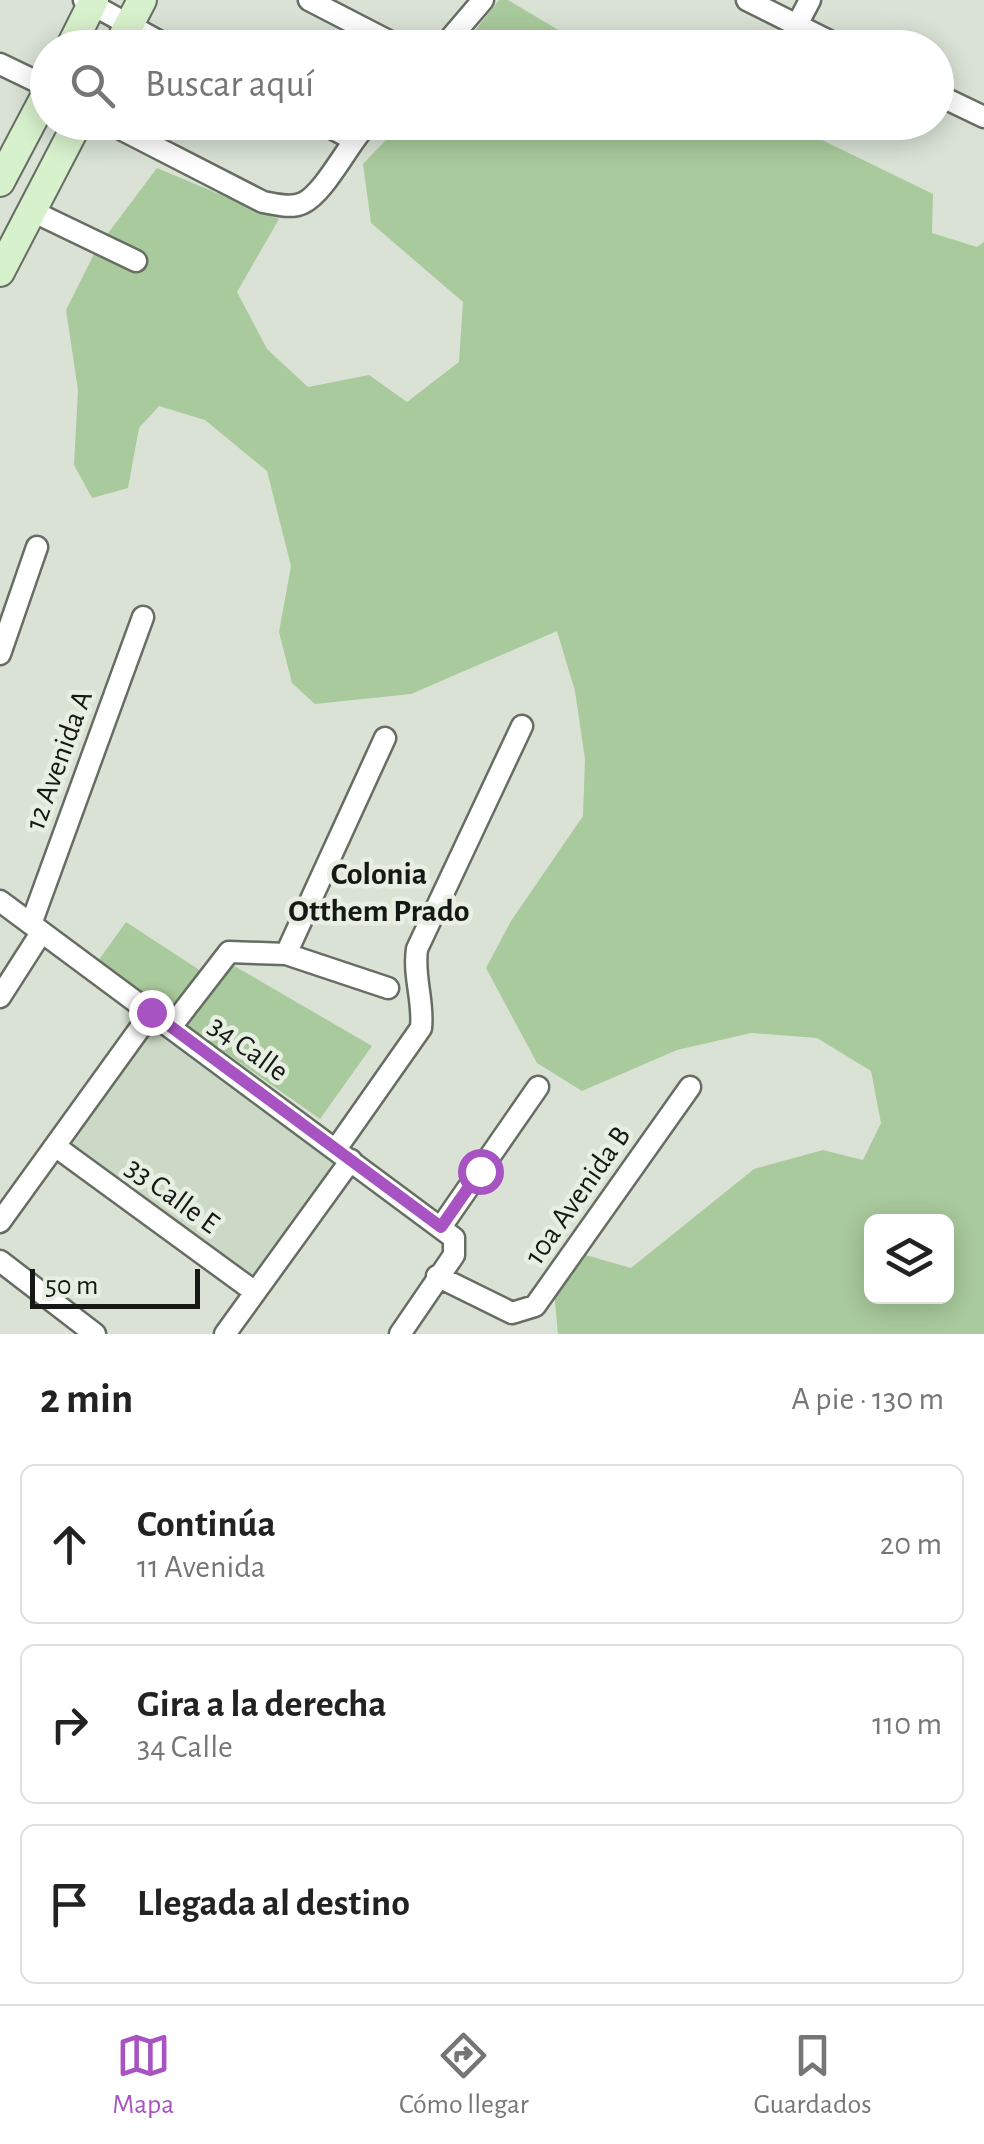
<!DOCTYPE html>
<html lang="es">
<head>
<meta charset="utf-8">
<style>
	:root { --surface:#fff; --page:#f6f6f6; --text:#222; --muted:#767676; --line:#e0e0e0; --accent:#a753c2 }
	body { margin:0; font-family:"Alegreya Sans",sans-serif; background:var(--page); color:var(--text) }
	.controls { position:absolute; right:30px; bottom:30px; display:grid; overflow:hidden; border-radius:15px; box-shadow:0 5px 25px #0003 }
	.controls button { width:90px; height:90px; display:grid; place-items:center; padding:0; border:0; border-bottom:2px solid var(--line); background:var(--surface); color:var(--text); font:50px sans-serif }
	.scale { position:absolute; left:30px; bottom:25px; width:170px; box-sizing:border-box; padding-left:10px; border:5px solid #151814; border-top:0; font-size:28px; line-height:35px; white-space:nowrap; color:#151814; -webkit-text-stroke:8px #e6efe2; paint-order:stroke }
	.stop { position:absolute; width:30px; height:30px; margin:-22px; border:8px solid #a753c2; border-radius:50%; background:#fff }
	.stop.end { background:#a753c2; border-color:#fff; box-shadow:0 2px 10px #0008 }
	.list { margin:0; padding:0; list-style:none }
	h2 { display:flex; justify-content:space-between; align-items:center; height:130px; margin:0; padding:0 40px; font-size:42px }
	h2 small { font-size:32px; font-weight:400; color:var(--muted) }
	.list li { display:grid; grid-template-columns:65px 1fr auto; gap:30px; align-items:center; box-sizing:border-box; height:160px; margin:0 20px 20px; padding:0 20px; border:2px solid var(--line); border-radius:15px }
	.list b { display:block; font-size:38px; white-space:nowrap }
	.list p { margin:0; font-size:32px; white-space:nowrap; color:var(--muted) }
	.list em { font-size:32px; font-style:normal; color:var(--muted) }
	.icon { flex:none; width:55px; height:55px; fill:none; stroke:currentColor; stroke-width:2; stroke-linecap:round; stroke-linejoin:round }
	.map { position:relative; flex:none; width:984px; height:1334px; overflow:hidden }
	.search { position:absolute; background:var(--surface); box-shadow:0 5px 25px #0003; left:30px; right:30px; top:30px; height:110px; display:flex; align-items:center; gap:25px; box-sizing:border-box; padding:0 35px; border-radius:55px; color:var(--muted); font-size:38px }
	.sheet { height:670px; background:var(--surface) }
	nav { display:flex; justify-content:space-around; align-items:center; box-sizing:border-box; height:140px; border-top:2px solid var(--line); background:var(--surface); font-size:28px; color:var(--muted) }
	nav a { display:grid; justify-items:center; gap:5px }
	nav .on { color:var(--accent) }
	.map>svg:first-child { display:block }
</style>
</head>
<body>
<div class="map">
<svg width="984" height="1334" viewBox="0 0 984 1334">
	<rect width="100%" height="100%" fill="#d9e2d5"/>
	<path fill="#cbd9c6" d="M151,1030L338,1163L254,1280L69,1143Z"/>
	<path fill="#a9ca9c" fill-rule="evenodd" d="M499,0H508L587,47H462Z
		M402,123H787L933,194L932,233L977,247L984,242V1334H558L552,1270L575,1252L631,1268L754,1169L823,1150L863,1160L881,1123L871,1071L817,1038L751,1033L677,1050L582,1091L537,1063L486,968L511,921L583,816L585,759L575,691L557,631L411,694L315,704L292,683L279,632L291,566L267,471L205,420L159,406L139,428L128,488L92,498L74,465L78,390L66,310L97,248L157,168L279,219L237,292L267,349L308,387L369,375L407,402L459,362L463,302L371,223L363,164ZM872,1222H946V1296H872Z
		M126,922L204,973L169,1015L98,961Z
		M231,964L372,1046L320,1119L188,1026Z"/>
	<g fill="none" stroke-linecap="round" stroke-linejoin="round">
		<g stroke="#666e63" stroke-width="25">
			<path id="street" d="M84,0L171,48
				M309,0L402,48
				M747,0L843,48
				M797,25L810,0
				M442,48L483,0
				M0,64L48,87
				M936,94L984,117
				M107,122L263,202C275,204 291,209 303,203C325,193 349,142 369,122
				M320,122L352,139
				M32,211L136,261
				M0,654L37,547
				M0,901L454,1238V1255L400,1334
				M31,924L143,617
				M286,954L385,738
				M0,997L41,933
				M171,1027L229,952L286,954L388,988
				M55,1146L255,1292
				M336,1149L421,1028C424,1001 413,977 417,949L522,726
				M0,1222L151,1013
				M441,1227L538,1087
				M0,1261L95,1334
				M437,1276L512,1313L535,1306L690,1087
				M225,1334L351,1160"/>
		</g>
		<g stroke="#666e63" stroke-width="32">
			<path id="secondary" d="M70,48L94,0
				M117,48L142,0
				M0,182L48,91
				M0,272L78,122"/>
		</g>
		<use href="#street" stroke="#fff" stroke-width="20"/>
		<use href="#secondary" stroke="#d8f1cd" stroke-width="28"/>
	</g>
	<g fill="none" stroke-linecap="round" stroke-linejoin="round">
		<path stroke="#a753c2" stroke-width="12" d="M151,1012L441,1227L480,1171"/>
	</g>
	<g text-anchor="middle" stroke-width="9" stroke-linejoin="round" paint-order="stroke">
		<g font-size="30" fill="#151814" stroke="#e6efe2">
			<text transform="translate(58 760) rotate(-70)" y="10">12 Avenida A</text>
			<text transform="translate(249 1048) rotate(36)" y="10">34 Calle</text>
			<text transform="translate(173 1195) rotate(36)" y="10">33 Calle E</text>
			<text transform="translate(577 1195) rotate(-55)" y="10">10a Avenida B</text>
		</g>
		<g font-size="32" font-weight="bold" fill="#151814" stroke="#e6efe2">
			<text x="379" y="884">Colonia<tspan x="379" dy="37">Otthem Prado</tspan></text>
		</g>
	</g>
</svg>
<div class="controls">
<button><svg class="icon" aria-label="layers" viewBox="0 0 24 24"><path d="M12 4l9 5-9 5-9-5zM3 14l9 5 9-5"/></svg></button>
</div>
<div class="scale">50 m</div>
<div class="stop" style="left:480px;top:1171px"></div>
<div class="stop end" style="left:151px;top:1012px"></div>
<div class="search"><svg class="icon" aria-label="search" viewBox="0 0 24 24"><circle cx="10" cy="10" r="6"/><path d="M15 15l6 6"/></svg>Buscar aquí</div>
</div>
<section class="sheet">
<h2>2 min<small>A pie · 130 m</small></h2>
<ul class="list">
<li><svg class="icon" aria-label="ahead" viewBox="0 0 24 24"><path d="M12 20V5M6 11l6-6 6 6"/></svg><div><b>Continúa</b><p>11 Avenida</p></div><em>20 m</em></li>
<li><svg class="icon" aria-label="right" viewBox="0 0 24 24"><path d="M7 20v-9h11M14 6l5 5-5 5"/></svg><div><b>Gira a la derecha</b><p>34 Calle</p></div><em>110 m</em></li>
<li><svg class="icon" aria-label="arrive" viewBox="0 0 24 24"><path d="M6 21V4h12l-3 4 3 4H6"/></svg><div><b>Llegada al destino</b></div></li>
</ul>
</section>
<nav>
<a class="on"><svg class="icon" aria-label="map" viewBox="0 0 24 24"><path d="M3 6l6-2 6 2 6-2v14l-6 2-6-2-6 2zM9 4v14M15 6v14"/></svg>Mapa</a>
<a><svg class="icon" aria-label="directions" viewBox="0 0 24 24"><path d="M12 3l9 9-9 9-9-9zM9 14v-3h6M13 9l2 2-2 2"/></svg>Cómo llegar</a>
<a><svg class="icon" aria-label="saved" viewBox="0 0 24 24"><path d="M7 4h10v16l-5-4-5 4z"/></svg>Guardados</a>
</nav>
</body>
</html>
